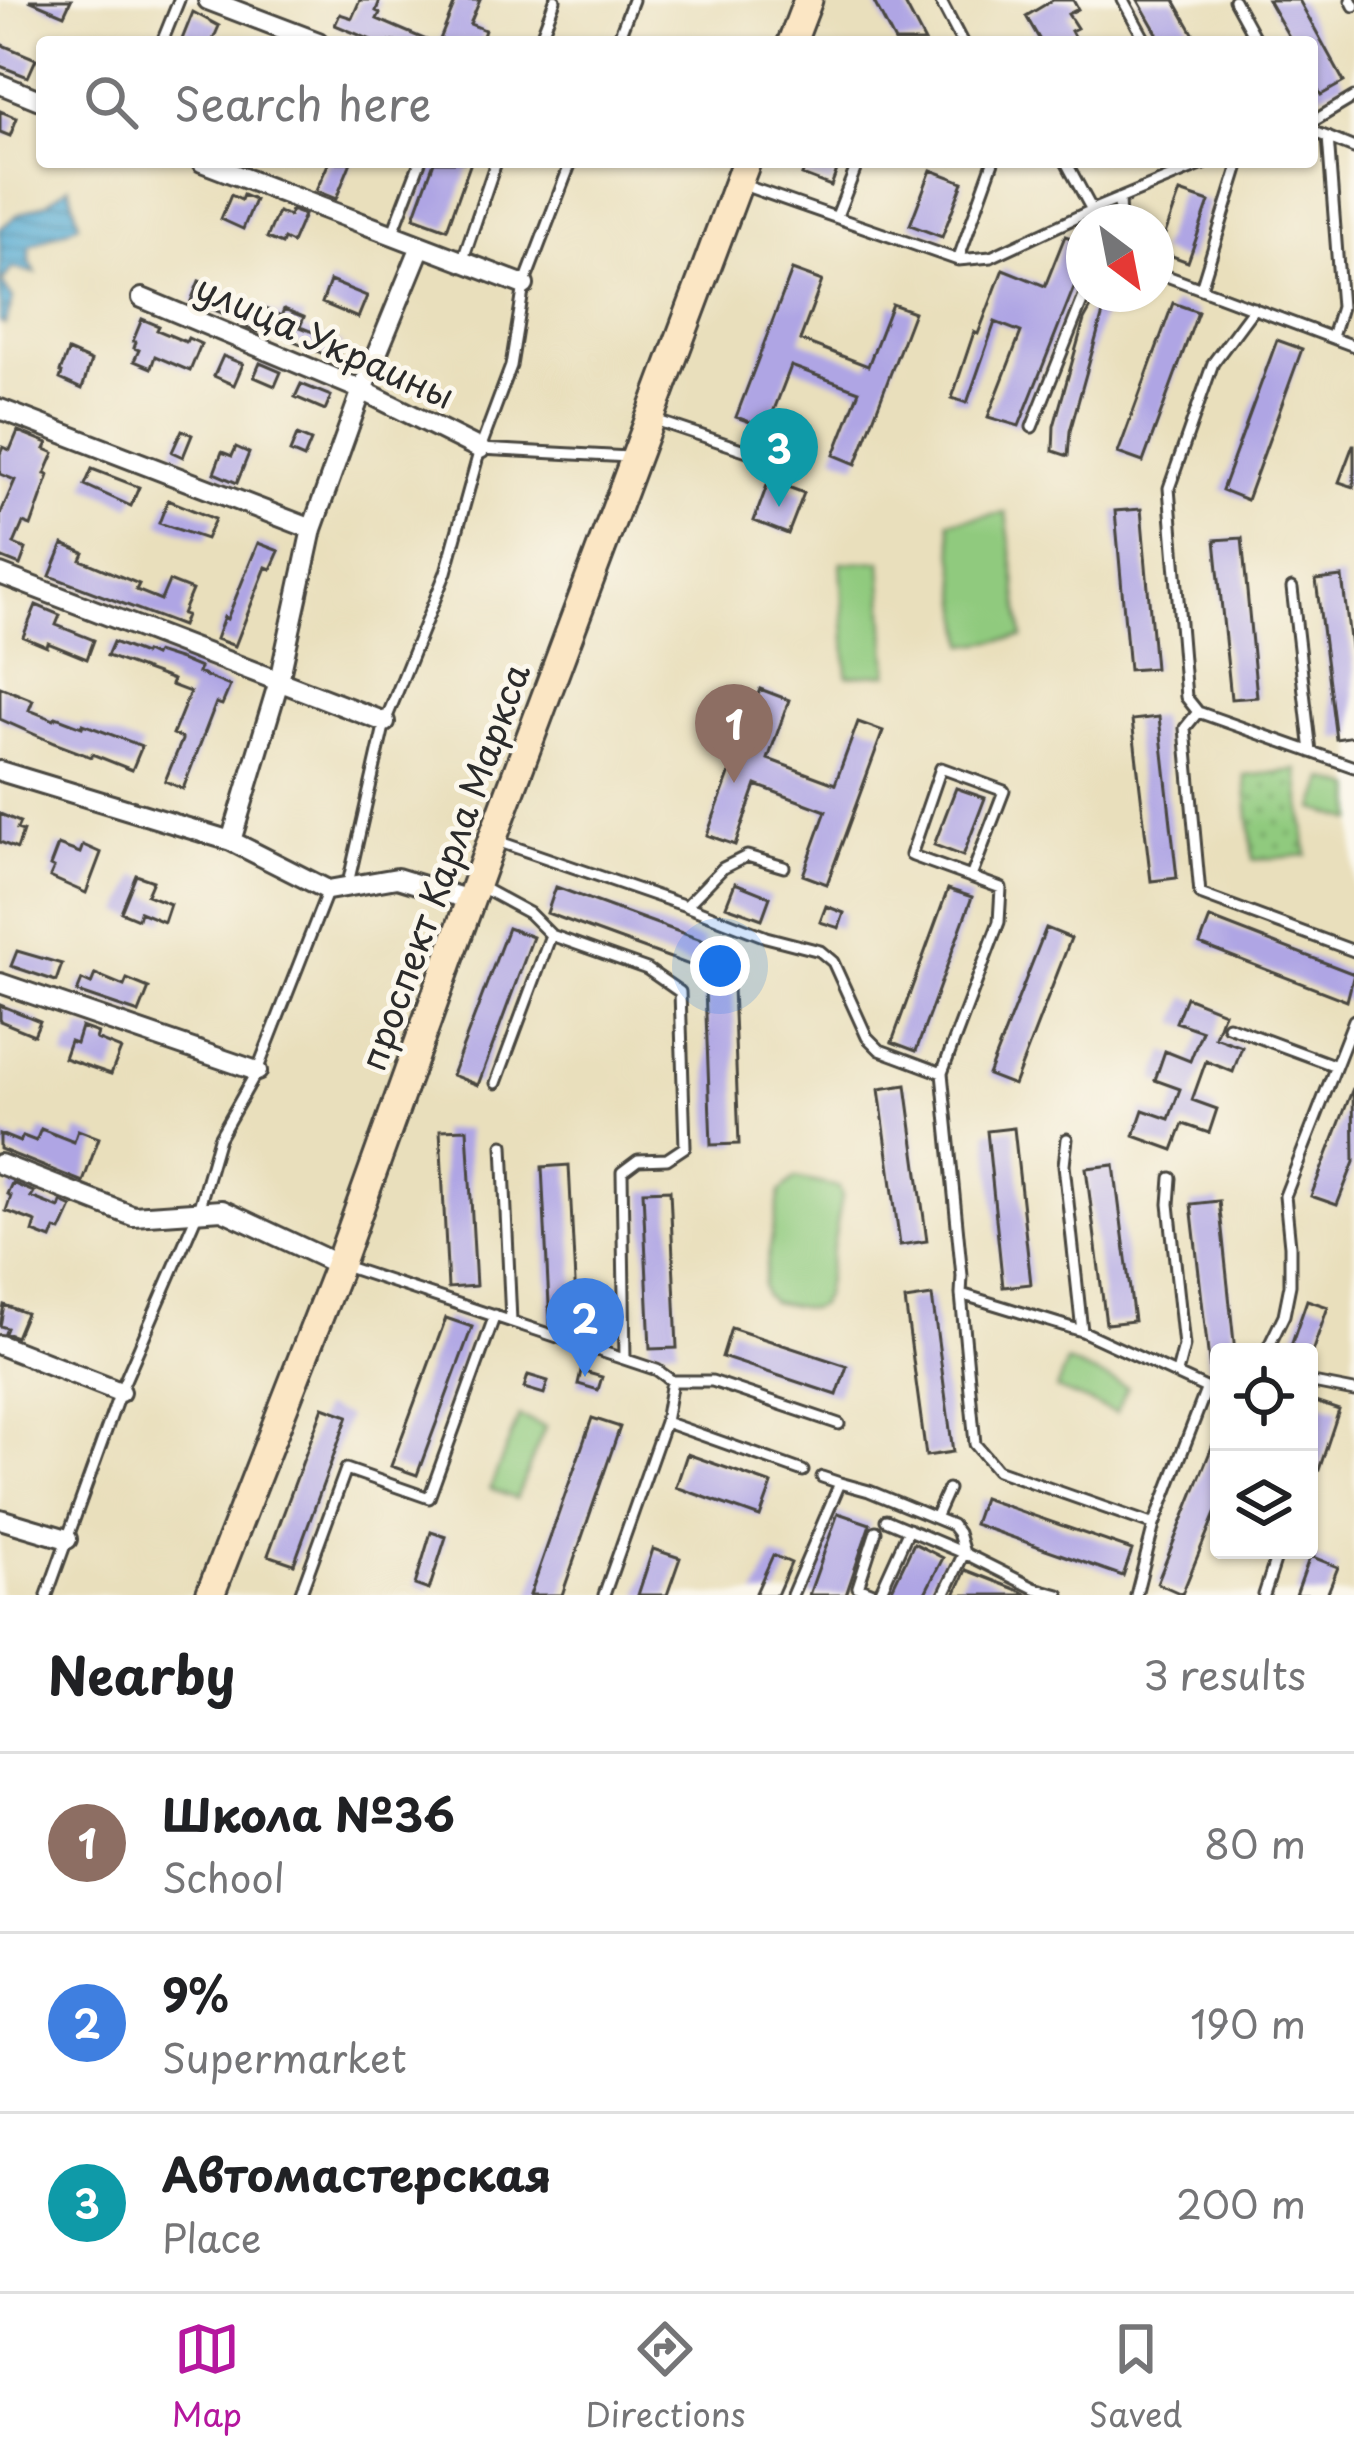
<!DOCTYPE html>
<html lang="en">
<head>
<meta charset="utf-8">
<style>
	:root { --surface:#fff; --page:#f6f6f6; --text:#202124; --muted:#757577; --line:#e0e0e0; --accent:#b5179e }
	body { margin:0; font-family:"Playpen Sans",sans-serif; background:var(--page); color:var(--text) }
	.controls { position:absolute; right:36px; bottom:36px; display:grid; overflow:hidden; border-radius:12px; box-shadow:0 3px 9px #0004 }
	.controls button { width:108px; height:108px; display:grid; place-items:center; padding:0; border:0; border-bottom:3px solid var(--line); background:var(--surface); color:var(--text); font:60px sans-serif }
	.compass { position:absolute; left:1066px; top:204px; width:108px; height:108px; border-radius:50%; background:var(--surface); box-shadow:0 3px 9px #0004; rotate:148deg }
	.you { position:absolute; left:720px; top:966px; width:42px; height:42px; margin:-30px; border:9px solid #fff; border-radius:50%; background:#1a73e8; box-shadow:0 0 0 18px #1a73e833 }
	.badge { display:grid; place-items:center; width:78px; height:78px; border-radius:50%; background:var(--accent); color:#fff; font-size:39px; font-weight:700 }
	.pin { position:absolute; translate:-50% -99px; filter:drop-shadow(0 3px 6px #0008) }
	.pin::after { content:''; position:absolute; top:63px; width:42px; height:36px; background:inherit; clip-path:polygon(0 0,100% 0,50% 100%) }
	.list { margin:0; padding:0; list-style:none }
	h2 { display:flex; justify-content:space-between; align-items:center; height:156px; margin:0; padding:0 48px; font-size:51px }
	h2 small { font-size:39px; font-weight:400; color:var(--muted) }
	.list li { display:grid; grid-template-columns:78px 1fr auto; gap:36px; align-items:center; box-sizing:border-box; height:180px; padding:0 48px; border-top:3px solid var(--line) }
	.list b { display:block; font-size:45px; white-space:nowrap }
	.list p { margin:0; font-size:39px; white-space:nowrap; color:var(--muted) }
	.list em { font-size:39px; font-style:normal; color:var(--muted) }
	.icon { flex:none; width:66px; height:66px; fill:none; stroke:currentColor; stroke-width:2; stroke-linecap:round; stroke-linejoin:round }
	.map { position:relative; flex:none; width:1354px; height:1595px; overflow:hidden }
	.search { position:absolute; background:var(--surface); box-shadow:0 3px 9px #0004; left:36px; right:36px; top:36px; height:132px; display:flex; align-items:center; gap:30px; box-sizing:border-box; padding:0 42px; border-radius:12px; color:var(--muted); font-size:45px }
	.sheet { height:696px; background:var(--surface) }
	nav { display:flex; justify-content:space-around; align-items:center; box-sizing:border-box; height:168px; border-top:3px solid var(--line); background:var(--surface); font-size:33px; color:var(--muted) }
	nav a { display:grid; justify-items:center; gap:6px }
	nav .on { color:var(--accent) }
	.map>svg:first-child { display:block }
</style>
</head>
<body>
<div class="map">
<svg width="1354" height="1595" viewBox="0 0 1354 1595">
	<defs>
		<pattern id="park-dots" width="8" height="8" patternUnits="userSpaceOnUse" patternTransform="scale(3)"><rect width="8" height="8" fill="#90ca7e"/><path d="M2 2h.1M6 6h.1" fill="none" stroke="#76a467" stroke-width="1.8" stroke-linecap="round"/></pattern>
		<pattern id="water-rules" width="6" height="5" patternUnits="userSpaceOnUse" patternTransform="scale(3)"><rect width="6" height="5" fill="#56abd2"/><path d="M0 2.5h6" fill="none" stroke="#478bab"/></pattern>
	</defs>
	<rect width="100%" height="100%" fill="#fbf7ec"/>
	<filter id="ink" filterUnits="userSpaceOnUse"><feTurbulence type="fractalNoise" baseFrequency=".00833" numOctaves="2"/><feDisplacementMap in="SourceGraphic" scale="24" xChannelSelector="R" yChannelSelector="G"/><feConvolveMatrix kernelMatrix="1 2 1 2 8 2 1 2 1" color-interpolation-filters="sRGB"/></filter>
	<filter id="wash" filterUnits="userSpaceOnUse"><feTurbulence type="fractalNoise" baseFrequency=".004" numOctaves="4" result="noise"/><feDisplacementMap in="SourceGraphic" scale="48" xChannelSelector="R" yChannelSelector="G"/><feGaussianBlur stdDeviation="2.7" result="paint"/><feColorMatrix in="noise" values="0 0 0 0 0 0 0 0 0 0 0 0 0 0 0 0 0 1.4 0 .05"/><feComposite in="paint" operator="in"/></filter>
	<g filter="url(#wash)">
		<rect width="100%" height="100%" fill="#e9dfbc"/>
		<path fill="#90ca7e" stroke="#5e7a54" stroke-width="3" d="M1006,513L1023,637L966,645L949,521Z
			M881,561L888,674L847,676L841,563Z
			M1325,779L1354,788V821L1315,809Z
			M795,1178L839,1187L842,1196L824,1296L819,1305L810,1309L772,1302L765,1295L763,1285L780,1192Z
			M1067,1362L1127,1387L1116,1413L1056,1389Z
			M519,1416L545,1427L516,1499L490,1489Z"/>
		<path fill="url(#park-dots)" stroke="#5e7a54" stroke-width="3" d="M1298,770L1307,855L1253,860L1245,776Z"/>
		<path fill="url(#water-rules)" stroke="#406b7e" stroke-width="3" d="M69,186L79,224L30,246V262L36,273L12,268L2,282L13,299L5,324L0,322V229L17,215L47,203Z"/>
		<g id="blocks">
			<path fill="#afa5e4" d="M29,0H71L64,15Z
				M360,0H380L376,11L380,13L377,19L431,42H376L335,25L340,14L352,18Z
				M456,0H480L470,24L485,30L481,42H439Z
				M873,0H903L925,42H895Z
				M1053,0H1073L1078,9L1068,14L1077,28L1071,31L1077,42H1041L1026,16Z
				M1138,0H1174L1198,42H1162Z
				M1268,0H1299L1344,82L1321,95L1312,79V42H1292Z
				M193,12L219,26L212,42H181Z
				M0,44L36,59L28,77L0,66Z
				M0,111L17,118L10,136L0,132Z
				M329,162H351L336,199L316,191Z
				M434,162H471L447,229L414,217Z
				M807,162H840L831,186L802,175Z
				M931,170L963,182L942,237L910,225Z
				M1180,192L1209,202L1188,262L1159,251Z
				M231,195L241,200L243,195L255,200L243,229L221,219Z
				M291,210L304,215L292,243L284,239L282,244L267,238L278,212L289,216Z
				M1065,236L1084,242V262L1019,426L988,417L1021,332L995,322L967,403L952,398L974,332L978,334L1003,269L1045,286Z
				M792,270L822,281L800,340L868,366L892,304L914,312L856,464L834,455L859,391L791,366L767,428L736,417Z
				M199,281L281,316L284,309L304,317L300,327L343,344L337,360L260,326L258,332L246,327L248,323L191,301Z
				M330,281L367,296L358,318L322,303Z
				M1094,294H1127L1121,312L1105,306L1070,431L1068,456L1053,451L1054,426L1084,320L1094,302Z
				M1173,303L1198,312L1143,462L1118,453Z
				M142,319L159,326L157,330L186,342L188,338L201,344L190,371L155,356L151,368L134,361L139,350L134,348L136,342L133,341Z
				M1277,340L1302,349L1247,500L1222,490Z
				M68,351L91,361L82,389L60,379L62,373L60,372Z
				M223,356L243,364L234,385L214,376Z
				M260,363L281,372L275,386L254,377Z
				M301,384L331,396L325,410L295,397Z
				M182,430L192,435L183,457L172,452Z
				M18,431L48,443L45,449L54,453L45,474L49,475L31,526L23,523L14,544L26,549L20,565L0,557V515L15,480L0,474V454L3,447L10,450Z
				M297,435L311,441L304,458L290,452Z
				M1353,445H1354V487L1339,482Z
				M236,447L249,453L237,483L214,473L222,452L232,456Z
				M92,469L139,487L131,506L85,485Z
				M769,480L804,493L788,534L754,521Z
				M168,500L215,519L206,539L159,523Z
				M1141,509L1155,668L1129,670L1115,511Z
				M1242,538L1257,697L1231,699L1215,540Z
				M258,543L279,551L271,569L266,567L235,646L216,639L224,617L227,619Z
				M63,544L84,553L81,560L139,584L136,590L161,600L169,581L192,590L182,614L186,615L182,626L50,576Z
				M1342,577L1354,670V736L1336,739L1316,580Z
				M36,605L60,615L56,625L94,640L87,659L48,643L47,647L23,637Z
				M113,642L144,654L145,652L154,656L156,652L181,660L200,668L198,673L230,686L222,705L216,703L183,789L165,781L182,740V738L173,734L190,692L171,685L173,680L107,656Z
				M0,687L33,700L29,710L54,720L56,717L82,727L83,724L142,746L132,770L92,754L91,757L54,743L0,719Z
				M760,689L789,700L768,759L835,784L858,722L883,731L827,884L803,875L826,811L756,785L735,845L707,835Z
				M1159,717L1177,878L1151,881L1132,720Z
				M956,788L985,798L963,856L934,845Z
				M0,814L20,822L17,829L23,831L17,849L0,842Z
				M58,845L80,853L83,845L101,853L86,893L50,877L54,868L50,866Z
				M136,875L153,881L147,895L170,904L164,922L140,912L138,919L121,912Z
				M735,883L770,897L762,919L726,906Z
				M556,887L704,941L695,967L547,913Z
				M948,889L972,897L916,1051L892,1042Z
				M826,906L844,913L839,928L820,922Z
				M1210,918L1354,974L1347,1001L1200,944Z
				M508,928L533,937L478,1085L452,1075Z
				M1046,928L1071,938L1014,1085L988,1075Z
				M17,951L62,964L56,981L11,966Z
				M95,974L124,986L127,979L149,988L139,1013L77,992L82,980L91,984Z
				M733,987L739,1144L711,1145L705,988Z
				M1186,997L1224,1012L1215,1037L1242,1047L1233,1072L1206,1061L1192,1100L1217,1109L1209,1133L1183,1124L1173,1150L1134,1136L1143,1110L1169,1119L1180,1089L1155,1080L1165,1051L1190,1061L1202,1031L1176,1022Z
				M0,1005L40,1021L34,1035L0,1021Z
				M81,1027L98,1033L96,1039L121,1049L111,1074L64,1058L70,1041L76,1043Z
				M906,1085L927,1241L900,1245L879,1089Z
				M1353,1088L1354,1162L1337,1205L1311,1196Z
				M1014,1128L1031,1284L1003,1287L987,1131Z
				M41,1129L74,1142L78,1130L99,1138L83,1182L0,1149V1134L20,1142L23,1136L36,1141Z
				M467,1129L476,1286L448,1288L440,1130Z
				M569,1165L577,1322L550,1324L542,1167Z
				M1114,1165L1134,1321L1106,1324L1086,1168Z
				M12,1183L34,1192L31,1197L59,1208L61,1202L72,1207L61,1231L55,1229L51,1239L33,1232L36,1222L6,1211L11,1196L7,1194Z
				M670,1190L677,1348L650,1349L643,1191Z
				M1219,1201L1235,1352H1219V1378L1211,1379L1191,1204Z
				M932,1296L953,1452L926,1456L905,1300Z
				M1307,1300L1328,1307L1312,1352H1289Z
				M4,1305L26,1313L16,1337L5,1333L7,1328L0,1326Z
				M446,1318L472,1327L417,1475L391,1466Z
				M731,1328L847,1366L837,1395L722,1357Z
				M581,1371L602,1377L598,1390L578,1384Z
				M528,1375L548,1381L544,1394L524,1388Z
				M1309,1400L1339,1410L1319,1470L1309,1466Z
				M323,1407L348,1416L294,1564L268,1555Z
				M592,1418L620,1427L562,1595H530Z
				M1218,1432L1219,1504L1182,1594L1157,1583Z
				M687,1454L772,1484L760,1517L676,1487Z
				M983,1498L1132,1550L1123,1576L974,1524Z
				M838,1513L870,1524L846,1595H809Z
				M431,1532L446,1537L429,1590L415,1585Z
				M914,1543L943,1558L924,1595H889Z
				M653,1549L680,1558L667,1595H638Z
				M773,1555L791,1563L777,1595H755Z
				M1310,1556L1338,1567L1327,1595H1296Z
				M966,1570L1020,1591L1027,1595H955Z"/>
		</g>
	</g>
	<g filter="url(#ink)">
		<use href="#blocks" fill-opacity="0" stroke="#484641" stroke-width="3"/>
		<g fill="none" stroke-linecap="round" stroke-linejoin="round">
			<g stroke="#484641" stroke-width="15">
				<path id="lane" d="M940,0L962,42
					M1123,0L1146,42
					M1234,0L1257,42
					M1351,0L1354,6
					M162,42L179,0
					M539,42L555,0
					M617,42L633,0
					M1312,122L1354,97
					M1312,131L1354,148
					M1328,137L1341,307L1332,337
					M1066,162L1092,210
					M743,185L958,260L991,257L1092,210L1208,162
					M1119,199L1120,222
					M837,216L858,162
					M392,235L420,162
					M958,260L993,162
					M462,262L496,162
					M1156,272L1354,346
					M1201,288L1240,162
					M1254,308L1213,363L1169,488L1186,697L1198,712L1354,767
					M655,420L795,467
					M1032,427L1085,294
					M480,449L629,457
					M1292,588L1311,752
					M1198,712L1185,728L1200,894L1354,951
					M497,841L686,906L766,937L820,951L833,962L867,1037L880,1050L942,1073
					M971,877L1004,791L941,768L911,855L913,856L1001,888L999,922L942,1073L962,1276L961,1294L1082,1331L1219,1394
					M479,886L529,913L551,935L647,969L680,992L685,1147L667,1159L638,1160L622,1172L625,1359
					M347,888L385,722L446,572L480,449L511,366L524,285L571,162
					M686,906L723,868L747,856L784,867
					M1228,1026L1336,1066
					M496,1083L551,935
					M1067,1139L1064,1165L1082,1331
					M503,1145L511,1321
					M1171,1178L1169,1204L1184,1346L1177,1373
					M344,1266L657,1370L672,1381H712L839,1424
					M961,1294L975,1444L997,1470L1154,1525
					M1266,1352L1284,1315L1290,1285V1246L1285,1196L1354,1020
					M1309,1387L1313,1383L1354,1391
					M665,1422L803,1471
					M822,1477L840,1483
					M935,1518L948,1489
					M886,1520L964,1553L944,1595
					M876,1531L858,1587L878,1595
					M47,1595L120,1392L197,1214L219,1138L257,1071L328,890
					M300,1595L346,1469L429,1498L495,1315
					M604,1595L665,1422L672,1381
					M792,1595L840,1483L869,1491L952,1525L958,1533L964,1553L1034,1588L1059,1595
					M879,1595L909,1529
					M1136,1595L1154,1525L1206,1390
					M1264,1595L1276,1558"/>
			</g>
			<g stroke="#484641" stroke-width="24">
				<path id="street" d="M208,0L318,42
					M0,84L42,101
					M202,162L524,285
					M142,298L362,390L480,449
					M0,409L312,529
					M0,574L385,722
					M0,771L231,841L328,890L397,878L470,900
					M231,841L279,681L312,529L362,390L421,246
					M0,983L257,1071
					M0,1164L133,1216L222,1210L339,1265
					M0,1345L120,1392
					M0,1519L67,1539"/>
			</g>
			<g stroke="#484641" stroke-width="33">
				<path id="secondary" d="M792,42L808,0
					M210,1595L339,1265L492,840L746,162"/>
			</g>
			<use href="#lane" stroke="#fff" stroke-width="9"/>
			<use href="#street" stroke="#fff" stroke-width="18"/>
			<use href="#secondary" stroke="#fbe6c4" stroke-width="27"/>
		</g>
	</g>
	<g text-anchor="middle" stroke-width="10" stroke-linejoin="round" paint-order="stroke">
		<g font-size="36" fill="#2b2b2b" stroke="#fbf7ec">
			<text transform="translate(325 342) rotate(24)" y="13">улица Украины</text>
			<text transform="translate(445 867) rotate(-70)" y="13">проспект Карла Маркса</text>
		</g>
	</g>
</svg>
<div class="controls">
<button><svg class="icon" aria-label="locate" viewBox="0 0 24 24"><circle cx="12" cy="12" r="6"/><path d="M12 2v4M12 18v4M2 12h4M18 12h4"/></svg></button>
<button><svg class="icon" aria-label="layers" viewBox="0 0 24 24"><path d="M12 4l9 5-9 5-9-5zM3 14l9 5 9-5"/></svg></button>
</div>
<svg class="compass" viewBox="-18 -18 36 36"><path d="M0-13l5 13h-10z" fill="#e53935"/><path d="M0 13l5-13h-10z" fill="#757577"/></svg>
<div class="you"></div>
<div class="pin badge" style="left:734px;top:783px;background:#8d6e63">1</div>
<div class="pin badge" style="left:585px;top:1377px;background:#3f7fe0">2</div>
<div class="pin badge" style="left:779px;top:507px;background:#0f9aa8">3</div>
<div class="search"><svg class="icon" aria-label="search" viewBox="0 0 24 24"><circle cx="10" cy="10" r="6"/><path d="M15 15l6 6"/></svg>Search here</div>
</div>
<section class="sheet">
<h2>Nearby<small>3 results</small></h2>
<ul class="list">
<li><span class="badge" style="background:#8d6e63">1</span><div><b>Школа №36</b><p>School</p></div><em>80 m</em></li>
<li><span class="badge" style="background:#3f7fe0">2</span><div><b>9%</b><p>Supermarket</p></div><em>190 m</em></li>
<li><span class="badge" style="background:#0f9aa8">3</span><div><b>Автомастерская</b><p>Place</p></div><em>200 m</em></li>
</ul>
</section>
<nav>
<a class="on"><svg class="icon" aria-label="map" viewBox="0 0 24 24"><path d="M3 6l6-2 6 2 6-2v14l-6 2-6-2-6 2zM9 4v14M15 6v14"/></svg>Map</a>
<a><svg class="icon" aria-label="directions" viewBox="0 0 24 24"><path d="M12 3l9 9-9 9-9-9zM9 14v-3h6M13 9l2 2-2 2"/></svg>Directions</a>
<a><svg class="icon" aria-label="saved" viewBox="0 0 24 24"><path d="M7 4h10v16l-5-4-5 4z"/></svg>Saved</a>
</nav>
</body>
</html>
